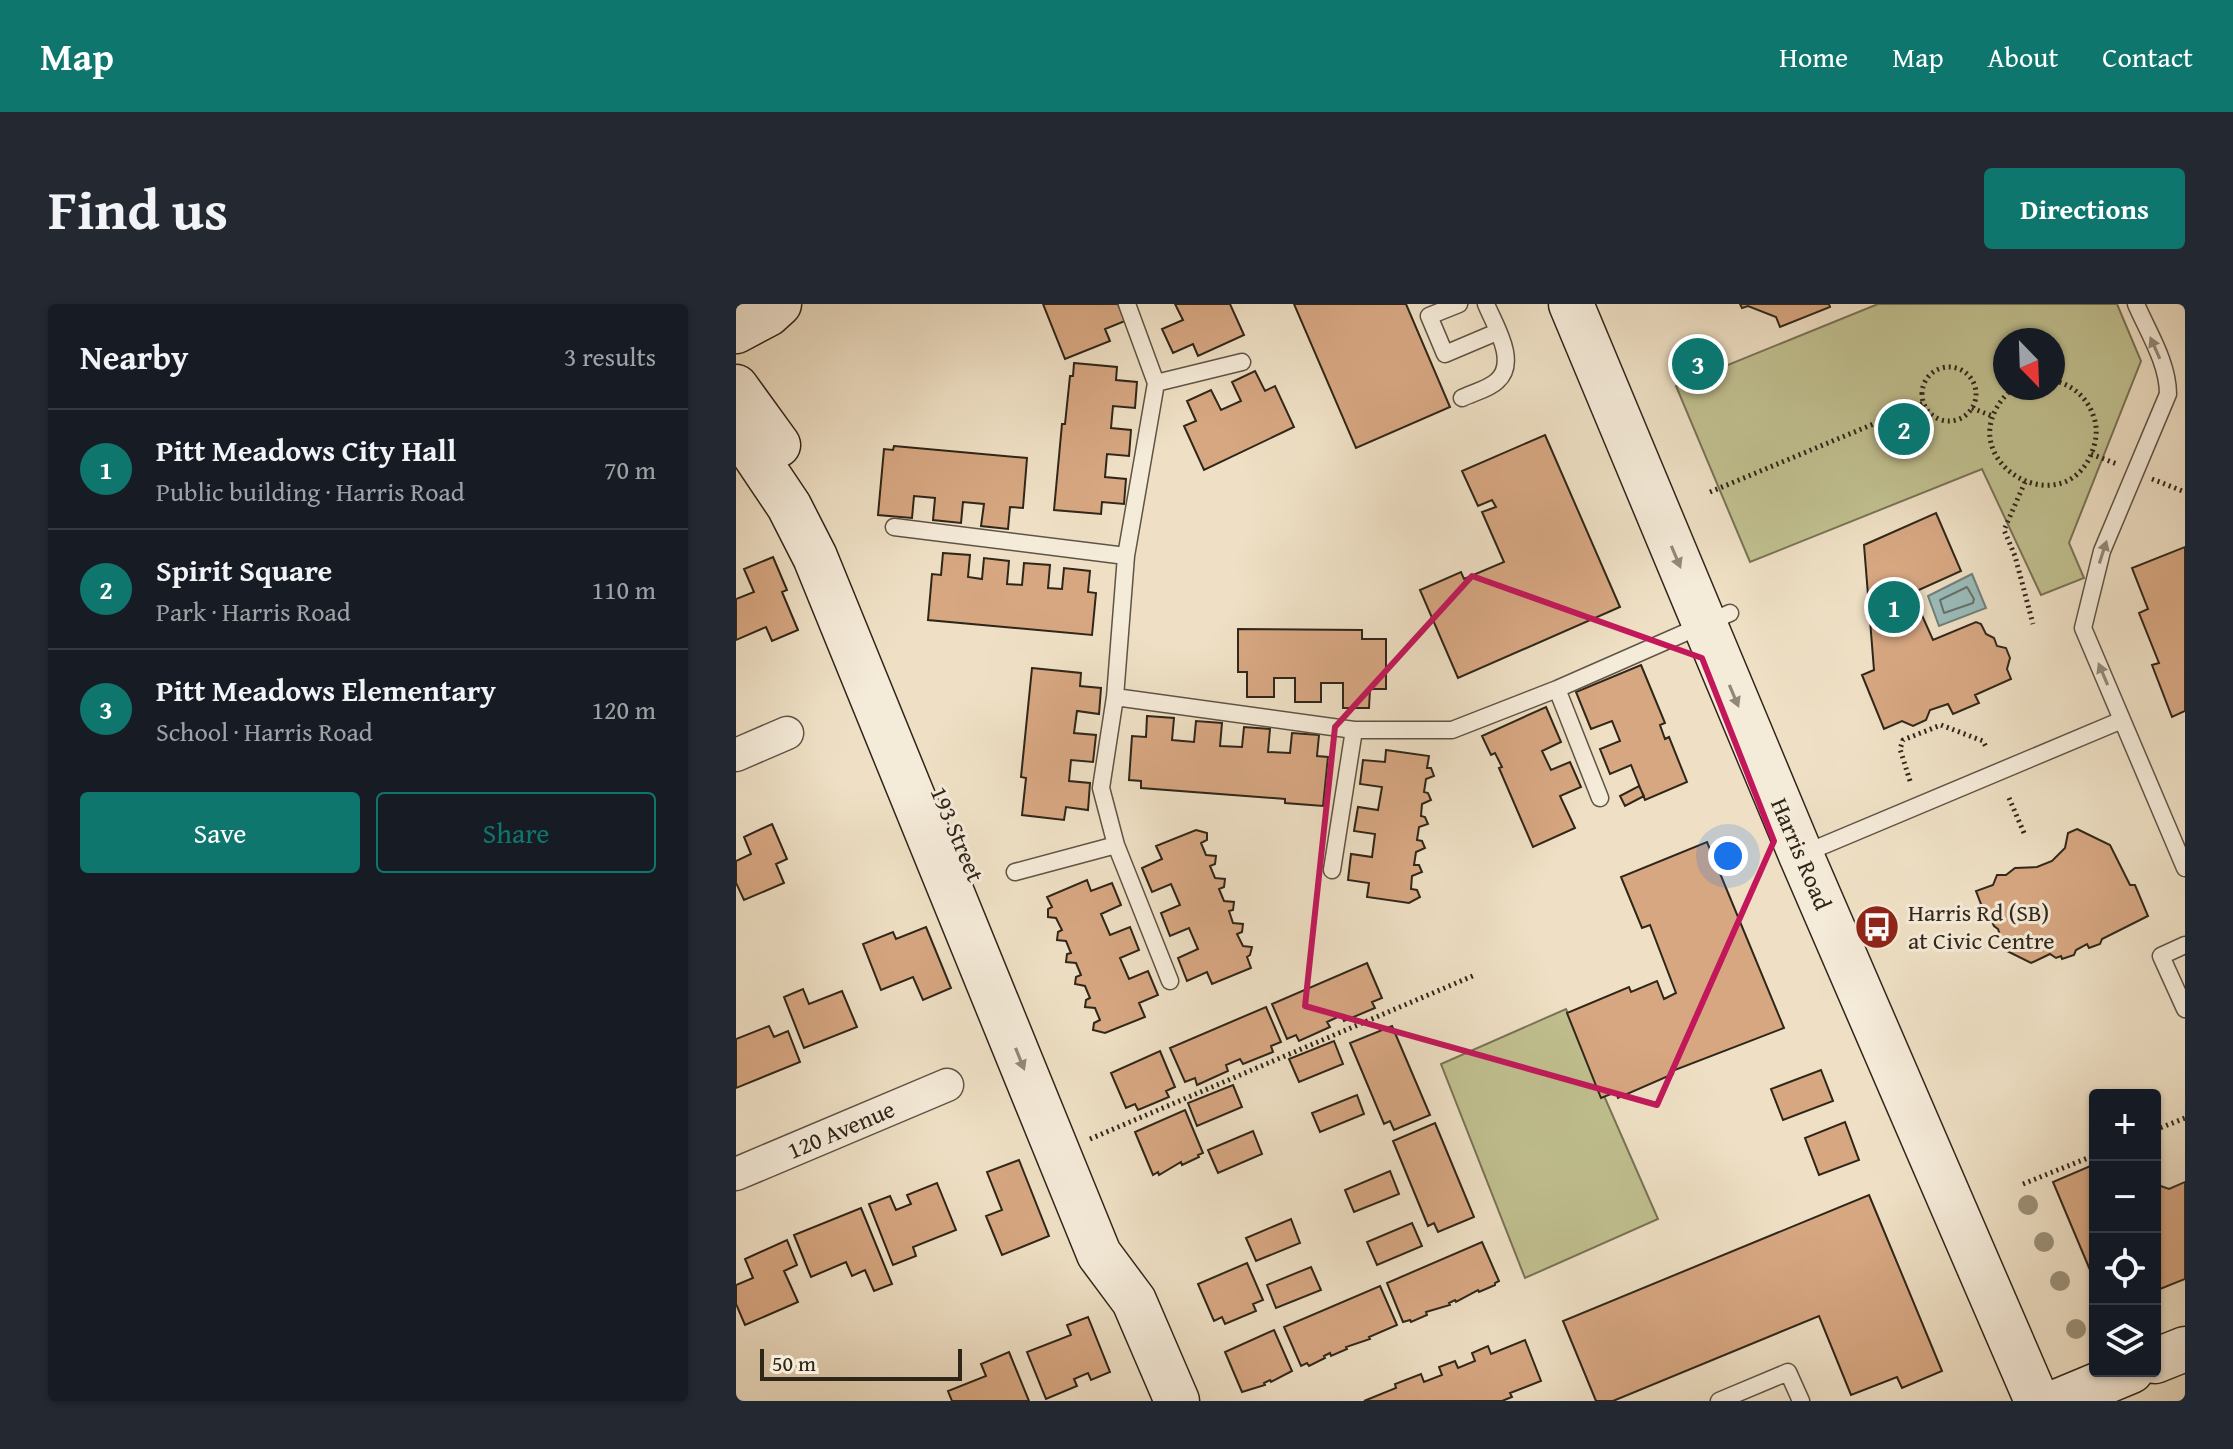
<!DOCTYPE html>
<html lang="en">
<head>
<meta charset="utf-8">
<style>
	:root { --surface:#171b24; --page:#242831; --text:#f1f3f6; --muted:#9ea1a6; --line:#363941; --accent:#0f766e }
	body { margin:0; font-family:"Gentium Book Plus",serif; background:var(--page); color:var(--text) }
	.controls { position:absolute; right:24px; bottom:24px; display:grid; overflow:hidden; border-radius:8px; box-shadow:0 2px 6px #0004 }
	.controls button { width:72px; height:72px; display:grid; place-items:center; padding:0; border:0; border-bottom:2px solid var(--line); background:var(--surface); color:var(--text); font:40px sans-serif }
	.compass { position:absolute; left:1257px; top:24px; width:72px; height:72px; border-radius:50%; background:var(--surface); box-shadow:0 2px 6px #0004; rotate:157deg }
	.scale { position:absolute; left:24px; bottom:20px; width:202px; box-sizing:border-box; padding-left:8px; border:4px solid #2f261a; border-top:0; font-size:22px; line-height:28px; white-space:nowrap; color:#2f261a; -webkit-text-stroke:6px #f5ebd9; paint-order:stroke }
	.you { position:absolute; left:992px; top:552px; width:28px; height:28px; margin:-20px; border:6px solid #fff; border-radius:50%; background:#1a73e8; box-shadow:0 0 0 12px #1a73e833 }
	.badge { display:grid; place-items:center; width:52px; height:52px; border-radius:50%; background:var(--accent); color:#fff; font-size:26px; font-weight:700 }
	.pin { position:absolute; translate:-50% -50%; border:4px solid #fff; box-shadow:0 2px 8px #0006 }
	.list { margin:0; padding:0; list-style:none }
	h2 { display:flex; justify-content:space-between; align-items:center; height:104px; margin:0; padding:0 32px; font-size:34px }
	h2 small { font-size:26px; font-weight:400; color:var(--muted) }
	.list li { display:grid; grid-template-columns:52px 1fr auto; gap:24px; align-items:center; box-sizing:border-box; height:120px; padding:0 32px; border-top:2px solid var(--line) }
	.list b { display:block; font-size:30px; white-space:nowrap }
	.list p { margin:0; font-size:26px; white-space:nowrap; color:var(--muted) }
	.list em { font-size:26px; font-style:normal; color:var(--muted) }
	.actions { display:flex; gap:16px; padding:24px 32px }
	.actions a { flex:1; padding:18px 0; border:2px solid var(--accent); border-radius:8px; text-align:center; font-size:28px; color:var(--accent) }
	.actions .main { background:var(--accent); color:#fff }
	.icon { flex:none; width:44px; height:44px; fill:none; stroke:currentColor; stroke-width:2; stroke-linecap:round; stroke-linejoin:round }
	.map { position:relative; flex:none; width:1449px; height:1097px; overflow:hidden; border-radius:8px }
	header { display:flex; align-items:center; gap:48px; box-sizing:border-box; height:112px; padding:0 40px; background:var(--accent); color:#fff }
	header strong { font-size:38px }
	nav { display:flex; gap:44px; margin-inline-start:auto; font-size:28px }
	.intro { display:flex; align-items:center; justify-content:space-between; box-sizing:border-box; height:192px; padding:0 48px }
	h1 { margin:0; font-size:56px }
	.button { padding:20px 36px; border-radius:8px; background:var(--accent); color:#fff; font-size:28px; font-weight:700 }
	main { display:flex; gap:48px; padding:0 48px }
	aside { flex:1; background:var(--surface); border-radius:8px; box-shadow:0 2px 6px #0004 }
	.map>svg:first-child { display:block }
</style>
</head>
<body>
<header>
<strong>Map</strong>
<nav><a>Home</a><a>Map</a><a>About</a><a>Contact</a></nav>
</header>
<div class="intro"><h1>Find us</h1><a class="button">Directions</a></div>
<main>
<aside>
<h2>Nearby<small>3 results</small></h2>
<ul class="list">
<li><span class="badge">1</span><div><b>Pitt Meadows City Hall</b><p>Public building · Harris Road</p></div><em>70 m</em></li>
<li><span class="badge">2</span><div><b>Spirit Square</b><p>Park · Harris Road</p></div><em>110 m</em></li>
<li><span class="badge">3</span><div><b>Pitt Meadows Elementary</b><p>School · Harris Road</p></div><em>120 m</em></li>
</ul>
<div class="actions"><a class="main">Save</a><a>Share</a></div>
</aside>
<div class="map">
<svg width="1449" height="1097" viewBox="0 0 1449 1097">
	<rect width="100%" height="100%" fill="#efe0c5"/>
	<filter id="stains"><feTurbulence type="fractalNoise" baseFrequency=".0025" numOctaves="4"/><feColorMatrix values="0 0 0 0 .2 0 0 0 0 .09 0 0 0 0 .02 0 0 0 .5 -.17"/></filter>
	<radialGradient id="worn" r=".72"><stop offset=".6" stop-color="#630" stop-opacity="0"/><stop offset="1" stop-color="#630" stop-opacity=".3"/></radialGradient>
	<path fill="#c1c090" stroke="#787355" stroke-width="2" fill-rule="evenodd" d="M1142,0H1381L1405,57L1333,239L1348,274L1305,291L1246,165L1014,258L940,82ZM1269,36H1317V84H1269Z
		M830,705L922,915L789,974L705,760Z"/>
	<path fill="#9bbcbb" stroke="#70807b" stroke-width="2" d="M1236,270L1250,304L1203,322L1192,292Z"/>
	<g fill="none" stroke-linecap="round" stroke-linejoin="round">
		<path stroke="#65716a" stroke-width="2" d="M1231,283L1238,295L1237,299L1208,309L1204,296Z"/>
	</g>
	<path fill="#d7a782" stroke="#2f261a" stroke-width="2" d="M307,0H382L389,17L369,25L374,37L329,55Z
		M439,0H494L508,31L462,52L457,40L437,49L426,25L447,16Z
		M558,0H670L714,103L620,144Z
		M1004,0H1093L1094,3L1044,23L1040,13L1012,2L1006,4Z
		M338,59L381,63L380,76L401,78L399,104L377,102L375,124L395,126L393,152L371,150L369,173L390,175L388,200L366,198L365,210L318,206L326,120H329L334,72H337Z
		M519,67L529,87L539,82L558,123L468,166L448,122L460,117L451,97L475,86L485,106L505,97L496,78Z
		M809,131L884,303L722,374L684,286L725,268L728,275L768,258L746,208L760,203L756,196L742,202L726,167Z
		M158,142L291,154L287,204L274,203L272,225L245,222L248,200L227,198L225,219L197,216L199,194L178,192L176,214L142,211L148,145L157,146Z
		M1200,209L1225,267L1176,289L1197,336L1240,318L1245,320L1250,330L1258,334L1261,342L1270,344L1274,354L1271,365L1275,375L1239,391L1243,399L1217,410L1212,400L1194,406L1190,416L1177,422L1166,417L1148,425L1126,371L1138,366L1128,241Z
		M1449,243V407L1436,413L1416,361L1423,359L1403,309L1412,305L1396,264Z
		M207,249L234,251L232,273L246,275L248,254L273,257L271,280L286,281L288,259L314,261L312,284L326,285L328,264L354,267L352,288L360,289L356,331L192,316L196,270L205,271Z
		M37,253L51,286L46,288L62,326L36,337L30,323L0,336V295L18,288L8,265Z
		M502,325L626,326V335H650V385H634L633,404H607V379H585V398H559V374H538V393H511V368H502Z
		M905,361L929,419L924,421L929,435L933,433L951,478L909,496L895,461L874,470L864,445L884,437L876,417L855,425L840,388Z
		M296,364L345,369L344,382L365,384L363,410L341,407L338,429L360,431L357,458L335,456L333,477L354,479L352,506L330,503L328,516L286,511L290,474L285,473Z
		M810,403L825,438L806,447L815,466L834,458L845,483L824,492L839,524L797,543L763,464L766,463L759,449L755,451L746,432Z
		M411,412L438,414L436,436L458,438L460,417L486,419L484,442L506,443L508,423L534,425L532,448L554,449L556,429L583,431L581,452L592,453L587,502L549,499V495L405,484V477L393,476L396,432L410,433Z
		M650,446L693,452L691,464H695L698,472L690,475L688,488L692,489L695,496L686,500L685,512L689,513L692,520L683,523L681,536L686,537L689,544L680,548L678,561H683L686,568L676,572L675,585L681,586L684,593L673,599L631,593L633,579L612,576L615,550L636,553L639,530L618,527L622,503L642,506L646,483L624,480L627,456L649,458Z
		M903,482L908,492L889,502L884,492Z
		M36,520L51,555L40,560L48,579L8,596L0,579V557L15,550L8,533Z
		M1341,525L1374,541L1394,581H1399L1412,612L1366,635L1364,640L1353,644L1351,640L1340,646L1338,651L1326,655L1325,652L1320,654L1314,650L1295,659L1269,646L1262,625L1258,622L1251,606L1248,608L1240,587L1257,581L1261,571H1270L1279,564L1301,563L1316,557L1329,544L1332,529Z
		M460,526L471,529V536L465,539L470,551L480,552L479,560L474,562L479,574L489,575L488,583L483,585L488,597L498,598L497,606L493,607L497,619L507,620L506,628L501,630L507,642L516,643L514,651L511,653L515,664L476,680L471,668L451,677L442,654L462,645L453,624L434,632L425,609L444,601L435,580L416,588L406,564L426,555L420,542Z
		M971,538L1048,724L936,767L937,770L882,794L880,788L865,794L831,709L893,683L895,688L921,677L928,695L940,689L914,621L906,624L885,573Z
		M351,576L355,587L376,579L385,601L365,610L374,631L394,623L403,646L384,654L393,675L412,667L422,691L403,699L409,713L369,729L357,726L358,719L364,716L359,704L349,703L350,696L354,694L349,682L339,680L340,673L345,671L340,659L330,658L331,650L335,649L330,637L321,636L322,628L326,626L320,614L312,613V605L316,603L311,593Z
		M190,623L215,684L187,696L177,673L145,686L127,640L157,628L160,635Z
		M631,659L646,694L636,698L639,704L608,717L606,711L591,718L594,723L563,737L560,731L551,735L536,700Z
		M67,685L73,700L106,687L121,723L68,744L48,693Z
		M530,703L545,738L535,742L537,748L507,760L504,755L490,761L492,767L461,781L459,774L449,778L434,744Z
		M33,722L38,733L52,727L64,758L0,784V735Z
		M656,722L694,811L658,826L654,817L648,820L614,739Z
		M598,737L607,760L563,778L553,755Z
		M424,747L439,783L430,787L433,793L402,806L399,800L390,804L375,769Z
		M1085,766L1097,797L1047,816L1035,785Z
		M497,781L506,803L461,822L452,799Z
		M621,791L628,810L584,828L576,809Z
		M449,806L467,849L462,851L463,853L446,861L445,858L423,871L422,868L417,871L399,828Z
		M1109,818L1123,856L1083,871L1069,834Z
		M699,819L738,913L702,928L698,919L692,922L657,837Z
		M517,827L526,850L482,869L472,846Z
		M283,856L313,932L266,951L250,912L266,906L251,868Z
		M1359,860V963L1354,966L1317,878Z
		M654,867L663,890L618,908L609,886Z
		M1449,878V975L1419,987V880L1433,885Z
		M201,879L220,926L177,943L180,952L157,961L133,900L154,892L160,906L175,900L171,891Z
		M1133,891L1206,1067L1166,1084L1161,1073L1115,1091L1083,1012L877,1097H860L827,1017Z
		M125,904L156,980L138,987L129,966L116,972L110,958L75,973L58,931Z
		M555,915L564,939L520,957L510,934Z
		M676,919L686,942L641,961L631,938Z
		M51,936L61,961L48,967L62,998L9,1021L0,1000V981L17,974L9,955Z
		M746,938L763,977L759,979V981L743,988L742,986L720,998L719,996L713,999L714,1001L690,1008L691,1011L675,1018L674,1016L667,1018L651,979Z
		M511,959L527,996L517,1000L520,1007L489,1020L486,1013L478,1017L462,980Z
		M575,963L585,986L540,1004L531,981Z
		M644,982L661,1021L633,1033L634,1035L610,1043L611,1045L595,1052L594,1049L588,1052L589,1054L573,1062L571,1059L565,1062L548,1023Z
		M352,1013L374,1068L355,1076L352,1069L338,1075L341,1082L310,1095L291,1048L335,1031L331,1021Z
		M538,1026L556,1067L535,1078L534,1076L528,1079L529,1081L506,1088L489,1048Z
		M789,1036L805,1077L774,1089L776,1093L766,1097H628L660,1084L659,1080L685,1070L688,1078L706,1071L703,1063L719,1057L722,1064L739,1057L736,1049L752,1042L755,1050Z
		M273,1048L293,1097H216L212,1087L250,1072L245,1060Z"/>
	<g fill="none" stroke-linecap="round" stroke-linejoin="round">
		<g stroke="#5f5445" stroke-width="19">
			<path id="lane" d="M391,0L420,79L390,252L379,393L365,484L380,541L434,677
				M723,0L693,12L709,50L761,28
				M1400,0C1412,28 1432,59 1432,90L1366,247L1347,324L1449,564
				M420,79L506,58
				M726,94C736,89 753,85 761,77C783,58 758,20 750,0
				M158,223L390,252
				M821,385L864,494
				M379,393L618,426H716L821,385L994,309
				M1067,550L1386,416
				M596,566L618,426
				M279,568L380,541
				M1449,641L1425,652L1449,705
				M983,1097L1052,1068L1065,1097"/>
		</g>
		<g stroke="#5f5445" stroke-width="35">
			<path id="street" d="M0,451L51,429
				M0,870L211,781"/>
		</g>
		<g stroke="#2f261a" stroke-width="47">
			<path id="secondary" d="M835,0L1065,551L1301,1097
				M0,27L32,10L43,0
				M0,83L42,141
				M0,123L53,202L79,253L363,950L398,997L441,1097
				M1419,1057L1449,1045
				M1323,1097L1395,1067"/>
		</g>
		<path stroke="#2f261a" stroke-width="5" stroke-dasharray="2 4" stroke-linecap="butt" d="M1186 90a27 27 0 1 1 54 0a27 27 0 1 1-54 0Z
			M1277,84C1205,149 1320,223 1354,153C1359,142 1362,129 1359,117C1353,95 1339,82 1317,76
			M1236,104L1256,112
			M1355,150L1381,160
			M1416,175L1449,188
			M1289,178L1268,226L1279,252L1297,320
			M974,188L1188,99
			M1174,477L1164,445L1167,436L1205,421L1247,437L1251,445
			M1273,494L1288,529
			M1419,826L1449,814
			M354,835L739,671
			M1287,880L1359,851"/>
		<use href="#lane" stroke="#f5ebd9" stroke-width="16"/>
		<use href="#street" stroke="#f5ebd9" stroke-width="32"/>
		<use href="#secondary" stroke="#f5ebd9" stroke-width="44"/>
	</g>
	<g fill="#9a8f77">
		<circle cx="1292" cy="901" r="10"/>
		<circle cx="1308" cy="938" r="10"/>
		<circle cx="1324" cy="977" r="10"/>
		<circle cx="1340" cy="1025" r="10"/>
	</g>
	<defs><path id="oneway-solid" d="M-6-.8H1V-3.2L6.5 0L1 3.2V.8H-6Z" transform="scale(2)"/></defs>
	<g fill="#92887a">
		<use href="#oneway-solid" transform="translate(1419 44) rotate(-114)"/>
		<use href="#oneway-solid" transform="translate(1367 248) rotate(-72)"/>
		<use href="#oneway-solid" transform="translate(940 253) rotate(67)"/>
		<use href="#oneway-solid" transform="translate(1367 370) rotate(-113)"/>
		<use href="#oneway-solid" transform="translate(998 392) rotate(67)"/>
		<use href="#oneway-solid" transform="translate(284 755) rotate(68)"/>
	</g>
	<path fill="none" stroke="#c2185b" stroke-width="6" stroke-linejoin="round" d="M736,272L966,354L1038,537L921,801L569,702L599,423Z"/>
	<defs>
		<g id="bus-disc" transform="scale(2.3)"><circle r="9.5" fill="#8f2418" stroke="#f5ebd9"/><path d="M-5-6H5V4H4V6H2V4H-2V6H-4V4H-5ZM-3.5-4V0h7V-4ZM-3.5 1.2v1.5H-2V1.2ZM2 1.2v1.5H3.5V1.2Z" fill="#fff"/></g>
	</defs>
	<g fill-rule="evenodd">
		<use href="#bus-disc" x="1141" y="623"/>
	</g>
	<g text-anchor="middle" stroke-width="6" stroke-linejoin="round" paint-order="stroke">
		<g font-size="24" fill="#2f261a" stroke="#f5ebd9">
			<text transform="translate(221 530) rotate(67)" y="8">193 Street</text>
			<text transform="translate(1065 550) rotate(67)" y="8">Harris Road</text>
			<text transform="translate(105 826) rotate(-23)" y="8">120 Avenue</text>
		</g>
		<g font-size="24" fill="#2f261a" stroke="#f5ebd9" text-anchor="start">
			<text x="1172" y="617">Harris Rd (SB)<tspan x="1172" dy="28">at Civic Centre</tspan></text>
		</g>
	</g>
	<rect width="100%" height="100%" filter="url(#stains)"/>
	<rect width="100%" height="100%" fill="url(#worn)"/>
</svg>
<div class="controls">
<button>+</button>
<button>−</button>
<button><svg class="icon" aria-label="locate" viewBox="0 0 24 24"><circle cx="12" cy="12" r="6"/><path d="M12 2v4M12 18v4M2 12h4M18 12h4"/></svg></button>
<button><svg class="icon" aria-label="layers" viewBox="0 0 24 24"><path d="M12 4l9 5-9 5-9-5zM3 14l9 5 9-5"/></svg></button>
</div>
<svg class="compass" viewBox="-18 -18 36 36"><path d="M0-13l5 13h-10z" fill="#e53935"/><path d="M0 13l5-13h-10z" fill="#9ea1a6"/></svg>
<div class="scale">50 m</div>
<div class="you"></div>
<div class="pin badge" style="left:1158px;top:303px">1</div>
<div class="pin badge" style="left:1168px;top:125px">2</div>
<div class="pin badge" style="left:962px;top:60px">3</div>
</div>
</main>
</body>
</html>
